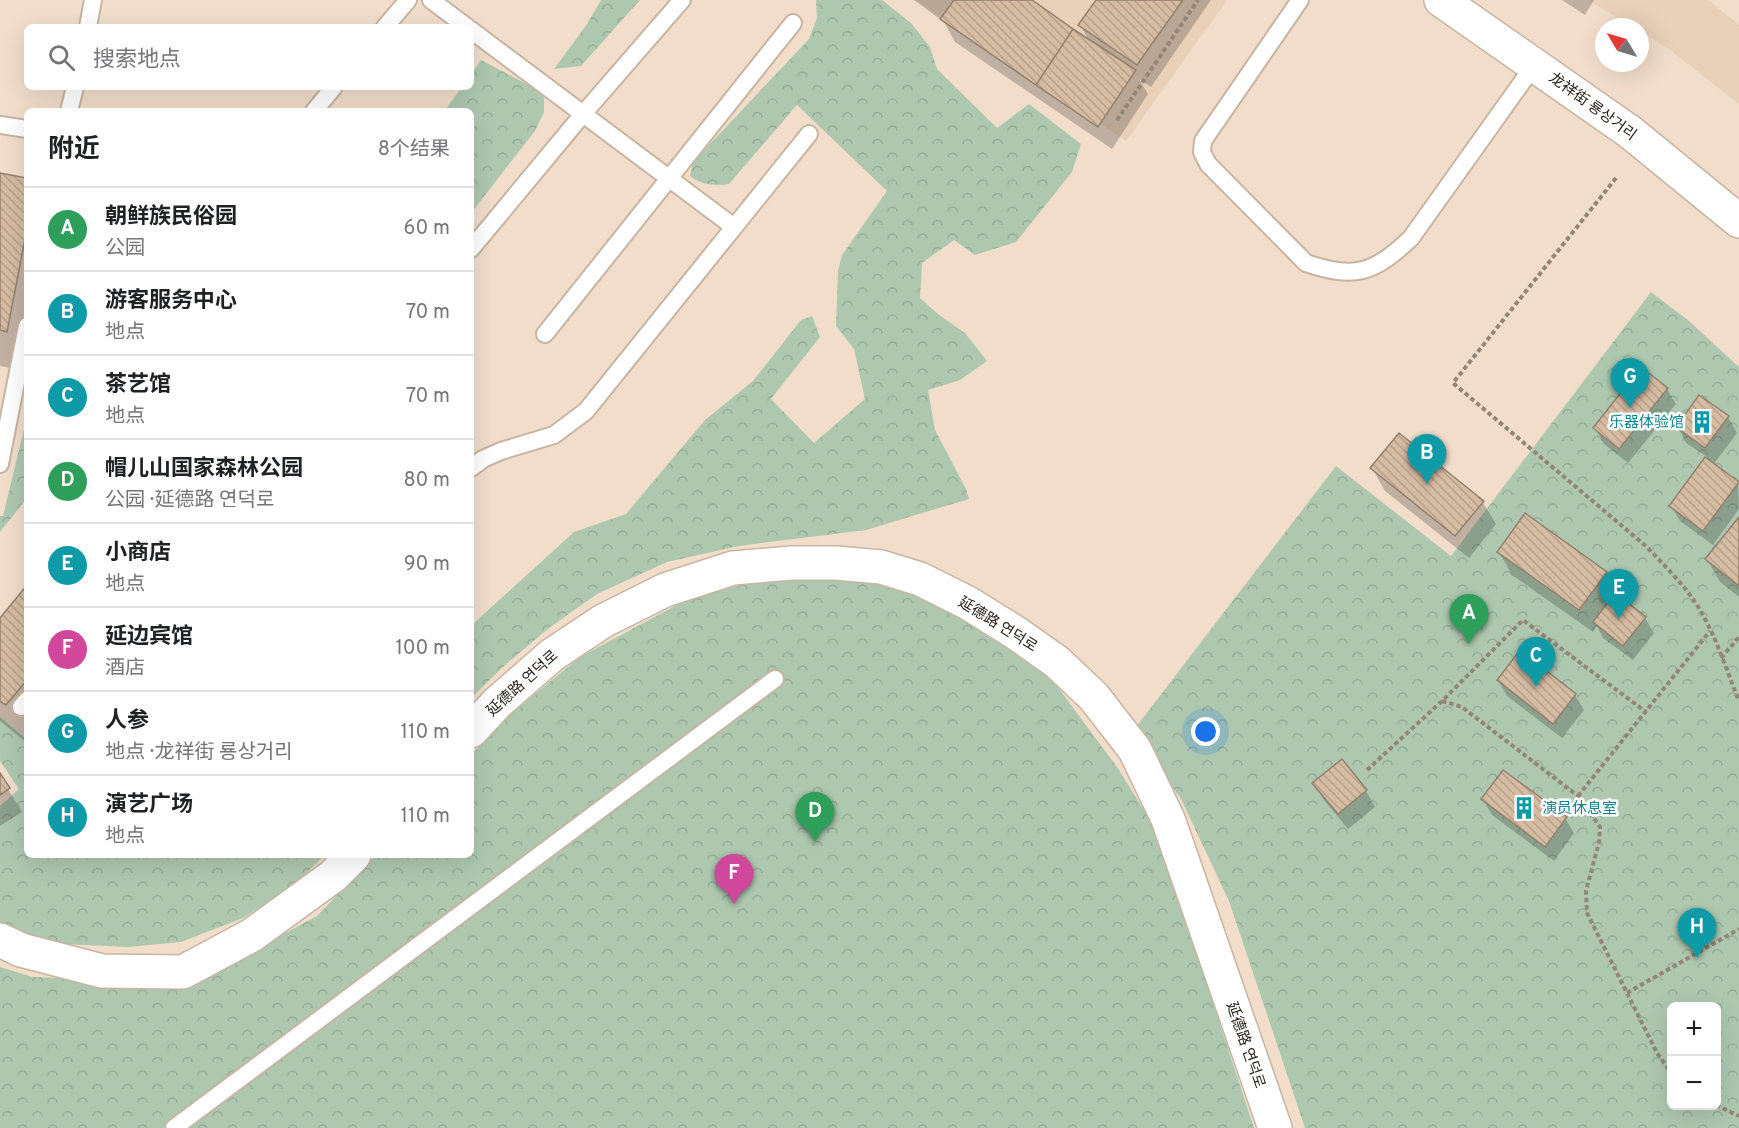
<!DOCTYPE html>
<html lang="zh">
<head>
<meta charset="utf-8">
<style>
	:root { --surface:#fff; --page:#f2f2f2; --text:#202124; --muted:#757577; --line:#e0e0e0; --accent:#7c3aed }
	body { margin:0; font-family:Overpass,"Noto Sans SC","Noto Sans KR",sans-serif; background:var(--page); color:var(--text) }
	.controls { position:absolute; right:18px; bottom:18px; display:grid; overflow:hidden; border-radius:9px; box-shadow:0 6px 24px #0002 }
	.controls button { width:54px; height:54px; display:grid; place-items:center; padding:0; border:0; border-bottom:2px solid var(--line); background:var(--surface); color:var(--text); font:30px sans-serif }
	.compass { position:absolute; left:1595px; top:18px; width:54px; height:54px; border-radius:50%; background:var(--surface); box-shadow:0 6px 24px #0002; rotate:308deg }
	.you { position:absolute; left:1206px; top:732px; width:21px; height:21px; margin:-15px; border:4px solid #fff; border-radius:50%; background:#1a73e8; box-shadow:0 0 0 9px #1a73e833 }
	.badge { display:grid; place-items:center; width:39px; height:39px; border-radius:50%; background:var(--accent); color:#fff; font-size:20px; font-weight:700 }
	.pin { position:absolute; translate:-50% -50px; filter:drop-shadow(0 2px 3px #0008) }
	.pin::after { content:''; position:absolute; top:32px; width:21px; height:18px; background:inherit; clip-path:polygon(0 0,100% 0,50% 100%) }
	.list { margin:0; padding:0; list-style:none }
	h2 { display:flex; justify-content:space-between; align-items:center; height:78px; margin:0; padding:0 24px; font-size:26px }
	h2 small { font-size:20px; font-weight:400; color:var(--muted) }
	.list li { display:grid; grid-template-columns:39px 1fr auto; gap:18px; align-items:center; box-sizing:border-box; height:84px; padding:0 24px; border-top:2px solid var(--line) }
	.list b { display:block; font-size:22px; white-space:nowrap }
	.list p { margin:0; font-size:20px; white-space:nowrap; color:var(--muted) }
	.list em { font-size:20px; font-style:normal; color:var(--muted) }
	.icon { flex:none; width:33px; height:33px; fill:none; stroke:currentColor; stroke-width:2; stroke-linecap:round; stroke-linejoin:round }
	.map { position:relative; flex:none; width:1739px; height:1128px; overflow:hidden }
	.search { position:absolute; background:var(--surface); box-shadow:0 6px 24px #0002; left:24px; top:24px; width:450px; height:66px; display:flex; align-items:center; gap:15px; box-sizing:border-box; padding:0 21px; border-radius:9px; color:var(--muted); font-size:22px }
	.panel { position:absolute; background:var(--surface); box-shadow:0 6px 24px #0002; left:24px; top:108px; width:450px; height:750px; border-radius:9px }
	.map>svg:first-child { display:block }
</style>
</head>
<body>
<div class="map">
<svg width="1739" height="1128" viewBox="0 0 1739 1128">
	<defs>
		<pattern id="forest-crowns" width="20" height="18" patternUnits="userSpaceOnUse" patternTransform="scale(1.5)"><rect width="20" height="18" fill="#aec8b0"/><path d="M2 6a3 3 0 1 1 6 0M12 15a3 3 0 1 1 6 0" fill="none" stroke="#96ac97"/></pattern>
		<pattern id="building-back-hatch" width="6" height="6" patternUnits="userSpaceOnUse" patternTransform="scale(1.5)"><rect width="6" height="6" fill="#d5bba2"/><path d="M-1 5l2 2M0 0l6 6M5-1l2 2" fill="none" stroke="#b7a08b"/></pattern>
	</defs>
	<rect width="100%" height="100%" fill="#f1ddca"/>
	<path fill="#e9d0b9" d="M916,0H1227L1126,141Z
		M1588,0H1708L1739,25V104L1670,50L1640,31V27H1633Z"/>
	<path fill="url(#forest-crowns)" fill-rule="evenodd" d="M601,0H640L581,66L554,69L587,24Z
		M816,0H882L911,23L930,47L937,69L997,128L1029,104L1081,144L1072,172L1016,242L975,255L954,240L922,263L920,298L938,314L965,333L987,361L960,380L928,390L935,430L966,489L969,499L866,530L739,546L667,562L597,594L549,628L504,666L471,698V620L474,623L574,532L626,514L705,420L753,381L801,320L812,316L820,337L771,399L814,443L865,399L854,349L836,326L838,271L842,255L887,191L797,105L729,184C716,186 701,185 690,176L693,162L809,39L817,18Z
		M481,60L532,87L544,97V112L535,131L471,213V111H444L462,87H471V74Z
		M1651,292L1689,321L1739,367V1128H1305L1229,901L1181,799L1133,731L1336,466L1451,556ZM1672,1006H1716V1106H1672Z
		M27,417V498L0,532V516H3Z
		M787,572L905,585L977,616L1054,682L1117,767L1156,829L1254,1128H0V967L33,977L159,981L226,965L317,916L376,855H471V755L506,718L580,657L686,600Z
		M0,717L25,738L27,736V855H325L292,887L243,918L181,942L128,947L64,944L17,934L0,926V806L19,789L0,761Z"/>
	<path fill="#0003" d="M914,0H1030L1089,40L1080,25L1097,0H1211L1151,87L1139,79L1148,94L1112,149L955,42L944,22Z
		M1562,0H1594L1585,15Z
		M0,174L27,179V371L0,366Z
		M1667,389L1676,404L1628,463L1604,444L1595,428Z
		M1728,417L1737,433L1713,465L1738,483L1739,509L1713,545L1680,521L1671,506L1707,457L1686,443L1678,427Z
		M1372,468L1482,501L1496,524L1469,558L1385,491Z
		M1739,519V597L1720,582L1707,559Z
		M1499,552L1606,573L1619,595L1618,597L1645,618L1654,633L1633,660L1603,638L1597,626L1593,632L1512,575Z
		M27,587V743L0,721V621Z
		M1498,680L1575,695L1584,710L1562,738L1507,696Z
		M1342,762L1366,791L1375,807L1348,829L1323,799L1314,783Z
		M0,776L22,812L0,826Z
		M1483,800L1565,818L1574,833L1554,861L1492,815Z"/>
	<path fill="url(#building-back-hatch)" stroke="#92806f" stroke-width="1.5" d="M954,0H1032L1073,29L1036,85L940,19Z
		M1096,0H1183L1137,65L1078,25Z
		M1073,29L1136,70L1098,127L1036,85Z
		M0,173L27,178V229L7,332L0,330Z
		M1641,367L1668,388L1619,449L1593,428Z
		M1699,395L1729,416L1705,448L1676,427Z
		M1399,433L1484,501L1455,536L1370,468Z
		M1705,457L1739,482L1703,531L1669,506Z
		M1525,513L1607,572L1579,610L1497,552Z
		M1739,517V586L1705,559Z
		M27,585V680L6,705L0,701V618Z
		M1615,593L1646,617L1623,646L1593,622Z
		M1520,650L1576,694L1553,724L1497,680Z
		M1342,759L1367,790L1338,814L1312,783Z
		M1503,770L1567,817L1545,847L1481,799Z
		M0,773L10,788L0,795Z"/>
	<g fill="none" stroke-linecap="round" stroke-linejoin="round">
		<g stroke="#c7b4a2" stroke-width="20">
			<path id="service" d="M431,0L467,27
				M1300,0L1203,141L1202,152L1208,164L1306,263C1355,280 1374,273 1411,238L1535,64
				M88,27L93,0
				M385,27L408,0
				M471,30L734,227
				M69,111L75,87
				M314,111L334,87
				M0,125L27,129
				M471,249L583,114L682,0
				M545,334L793,23
				M0,464L27,326
				M471,468L483,459L501,451L554,435L586,411L809,134
				M21,707L27,700
				M174,1128L775,679"/>
		</g>
		<g stroke="#c7b4a2" stroke-width="36">
			<path id="tertiary" d="M1441,0L1630,132L1739,221"/>
		</g>
		<g stroke="#c7b4a2" stroke-width="36">
			<path id="secondary" d="M471,731L497,703L552,655L603,621L665,590L733,568L791,563H836L881,567L920,579L968,603L1016,633L1057,662L1094,697L1135,750L1168,819L1275,1128
				M0,940L21,950L102,971L183,972L252,935L333,876L354,855"/>
		</g>
		<path stroke="#938578" stroke-width="4" stroke-dasharray="4.5 3" stroke-linecap="butt" d="M1117,120L1198,0
			M1616,178L1453,383L1647,547C1663,564 1680,581 1693,599C1714,629 1725,667 1739,701
			M1721,658L1739,637
			M1442,701L1462,707L1578,796L1600,827L1599,842L1586,891L1587,913L1657,1053L1672,1074
			M1367,770L1442,701L1523,620L1646,712
			M1578,796L1710,631
			M1627,993L1739,929
			M1716,1105L1739,1116"/>
		<use href="#service" stroke="#fff" stroke-width="16"/>
		<use href="#tertiary" stroke="#fff" stroke-width="33"/>
		<use href="#secondary" stroke="#fff" stroke-width="33"/>
	</g>
	<defs>
		<g id="building-bare" transform="scale(1.8)"><path d="M-4-6H4V6H1V3H-1V6H-4ZM-2.5-4.3h1.7v1.8h-1.7ZM.8-4.3h1.7v1.8H.8ZM-2.5-1h1.7V.8h-1.7ZM.8-1h1.7V.8H.8Z" fill="#0f9aa8" stroke="#fff" stroke-width="2.5" paint-order="stroke"/></g>
	</defs>
	<g fill-rule="evenodd">
		<use href="#building-bare" x="1702" y="422"/>
		<use href="#building-bare" x="1524" y="808"/>
	</g>
	<g text-anchor="middle" stroke-width="5" stroke-linejoin="round" paint-order="stroke">
		<g font-size="15" fill="#28211a" stroke="#fff">
			<text transform="translate(1593 106) rotate(36)" y="5">龙祥街 룡상거리</text>
			<text transform="translate(998 624) rotate(32)" y="5">延德路 연덕로</text>
			<text transform="translate(522 683) rotate(-42)" y="5">延德路 연덕로</text>
			<text transform="translate(1246 1045) rotate(71)" y="5">延德路 연덕로</text>
		</g>
		<g font-size="15" fill="#0d838f" stroke="#fff" text-anchor="end">
			<text x="1684" y="427">乐器体验馆</text>
			<text x="1542" y="813" text-anchor="start">演员休息室</text>
		</g>
	</g>
</svg>
<div class="controls">
<button>+</button>
<button>−</button>
</div>
<svg class="compass" viewBox="-18 -18 36 36"><path d="M0-13l5 13h-10z" fill="#e53935"/><path d="M0 13l5-13h-10z" fill="#757577"/></svg>
<div class="you"></div>
<div class="pin badge" style="left:1469px;top:644px;background:#2e9e5b">A</div>
<div class="pin badge" style="left:1427px;top:484px;background:#0f9aa8">B</div>
<div class="pin badge" style="left:1536px;top:687px;background:#0f9aa8">C</div>
<div class="pin badge" style="left:815px;top:842px;background:#2e9e5b">D</div>
<div class="pin badge" style="left:1619px;top:619px;background:#0f9aa8">E</div>
<div class="pin badge" style="left:734px;top:904px;background:#d1479c">F</div>
<div class="pin badge" style="left:1630px;top:408px;background:#0f9aa8">G</div>
<div class="pin badge" style="left:1697px;top:958px;background:#0f9aa8">H</div>
<div class="search"><svg class="icon" aria-label="search" viewBox="0 0 24 24"><circle cx="10" cy="10" r="6"/><path d="M15 15l6 6"/></svg>搜索地点</div>
<section class="panel">
<h2>附近<small>8个结果</small></h2>
<ul class="list">
<li><span class="badge" style="background:#2e9e5b">A</span><div><b>朝鲜族民俗园</b><p>公园</p></div><em>60 m</em></li>
<li><span class="badge" style="background:#0f9aa8">B</span><div><b>游客服务中心</b><p>地点</p></div><em>70 m</em></li>
<li><span class="badge" style="background:#0f9aa8">C</span><div><b>茶艺馆</b><p>地点</p></div><em>70 m</em></li>
<li><span class="badge" style="background:#2e9e5b">D</span><div><b>帽儿山国家森林公园</b><p>公园 · 延德路 연덕로</p></div><em>80 m</em></li>
<li><span class="badge" style="background:#0f9aa8">E</span><div><b>小商店</b><p>地点</p></div><em>90 m</em></li>
<li><span class="badge" style="background:#d1479c">F</span><div><b>延边宾馆</b><p>酒店</p></div><em>100 m</em></li>
<li><span class="badge" style="background:#0f9aa8">G</span><div><b>人参</b><p>地点 · 龙祥街 룡상거리</p></div><em>110 m</em></li>
<li><span class="badge" style="background:#0f9aa8">H</span><div><b>演艺广场</b><p>地点</p></div><em>110 m</em></li>
</ul>
</section>
</div>
</body>
</html>
